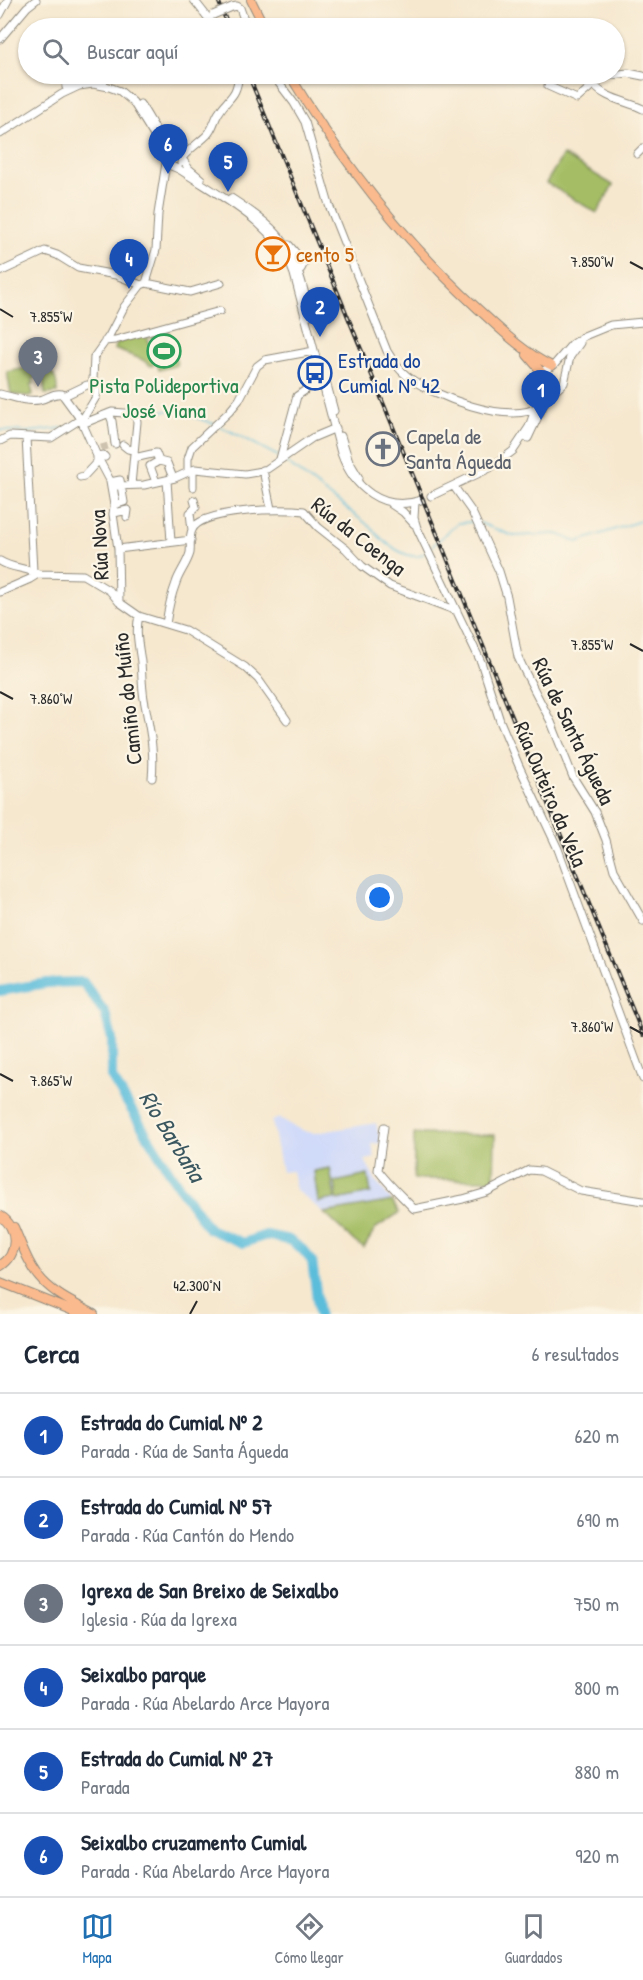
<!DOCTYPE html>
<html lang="es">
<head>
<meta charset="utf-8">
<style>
	:root { --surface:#fff; --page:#f2f2f3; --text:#1f2937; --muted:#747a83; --line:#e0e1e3; --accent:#1f6fb2 }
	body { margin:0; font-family:"Patrick Hand",sans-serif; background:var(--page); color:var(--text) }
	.you { position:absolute; left:380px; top:898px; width:21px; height:21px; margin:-15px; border:4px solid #fff; border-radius:50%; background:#1a73e8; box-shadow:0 0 0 9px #1a73e833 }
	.badge { display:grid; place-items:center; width:39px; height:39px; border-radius:50%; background:var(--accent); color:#fff; font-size:20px; font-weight:700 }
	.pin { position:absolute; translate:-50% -50px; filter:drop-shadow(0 2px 3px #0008) }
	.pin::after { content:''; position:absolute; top:32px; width:21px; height:18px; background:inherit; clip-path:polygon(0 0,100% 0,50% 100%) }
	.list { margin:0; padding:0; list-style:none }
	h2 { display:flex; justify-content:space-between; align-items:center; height:78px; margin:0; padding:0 24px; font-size:26px }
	h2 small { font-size:20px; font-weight:400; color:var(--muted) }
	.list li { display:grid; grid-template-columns:39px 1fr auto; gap:18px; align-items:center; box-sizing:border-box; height:84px; padding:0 24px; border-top:2px solid var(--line) }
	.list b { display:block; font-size:22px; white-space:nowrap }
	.list p { margin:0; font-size:20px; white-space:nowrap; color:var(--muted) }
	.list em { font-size:20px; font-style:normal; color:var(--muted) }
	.icon { flex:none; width:33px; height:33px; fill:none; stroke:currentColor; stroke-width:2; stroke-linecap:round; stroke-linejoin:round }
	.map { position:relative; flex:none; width:643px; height:1314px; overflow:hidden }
	.search { position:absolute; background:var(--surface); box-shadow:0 2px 4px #0004; left:18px; right:18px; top:18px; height:66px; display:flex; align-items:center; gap:15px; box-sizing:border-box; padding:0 21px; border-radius:33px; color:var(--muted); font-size:22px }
	.sheet { height:582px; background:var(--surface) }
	nav { display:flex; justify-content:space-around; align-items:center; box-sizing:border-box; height:84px; border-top:2px solid var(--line); background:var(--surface); font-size:16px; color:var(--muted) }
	nav a { display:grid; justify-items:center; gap:3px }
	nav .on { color:var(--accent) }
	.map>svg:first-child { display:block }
</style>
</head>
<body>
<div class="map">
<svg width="643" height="1314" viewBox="0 0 643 1314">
	<rect width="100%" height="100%" fill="#fcf5e5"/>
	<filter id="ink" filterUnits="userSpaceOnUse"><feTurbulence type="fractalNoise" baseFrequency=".0167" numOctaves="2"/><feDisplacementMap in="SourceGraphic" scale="12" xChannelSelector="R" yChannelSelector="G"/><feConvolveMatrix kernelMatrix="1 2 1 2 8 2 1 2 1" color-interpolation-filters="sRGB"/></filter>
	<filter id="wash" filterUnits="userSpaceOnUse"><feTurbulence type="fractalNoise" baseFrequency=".008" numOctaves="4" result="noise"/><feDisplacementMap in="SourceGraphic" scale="24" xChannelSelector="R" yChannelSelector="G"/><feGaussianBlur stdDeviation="1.35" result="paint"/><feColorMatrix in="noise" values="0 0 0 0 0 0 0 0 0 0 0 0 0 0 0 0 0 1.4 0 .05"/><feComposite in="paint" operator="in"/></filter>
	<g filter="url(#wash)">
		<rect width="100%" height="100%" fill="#f6e8cf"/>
		<path fill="#d0daf9" d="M280,1118L295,1127L307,1132L315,1133L376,1123L381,1143L372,1144L375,1158L365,1160L375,1180L392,1201L324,1213L296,1190L292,1171L282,1172L272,1121Z"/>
		<path fill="#a5be65" stroke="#687448" stroke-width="1.5" d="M563,155L613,185L597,213L546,183Z
			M169,332L177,365L159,370L151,336Z
			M147,334L154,365L151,366L141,359L114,349C118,337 135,337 147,334Z
			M40,365L49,367L47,370C57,376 57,382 57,393L45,394L43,377L33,378L34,384H31L33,395L27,396L11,394L7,372Z
			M414,1134L495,1135L494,1180L414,1179Z
			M330,1168L335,1199L318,1202L314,1171Z
			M368,1175L371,1193L337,1200L335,1182Z
			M392,1201L399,1213L376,1228L364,1248L355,1242L324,1213Z"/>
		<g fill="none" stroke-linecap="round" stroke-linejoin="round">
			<path stroke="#5cbddb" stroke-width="1.5" d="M137,413L175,410L214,424
				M218,426C239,434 258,446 278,456
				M0,430L28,432L62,428
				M284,461L372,528C379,540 412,565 424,553
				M480,523L513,536L557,534L577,542L643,520
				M430,548L458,523L473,522"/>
			<path stroke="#5cbddb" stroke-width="10" d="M0,991L46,983L83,982L105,1013L112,1039V1078L177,1184L209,1229L243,1243L266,1235L289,1240L302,1249L312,1261L319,1314"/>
		</g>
	</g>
	<g filter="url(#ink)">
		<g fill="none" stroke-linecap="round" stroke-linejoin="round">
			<path stroke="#cdc2ae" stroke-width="7" stroke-dasharray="7 3.5" stroke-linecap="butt" d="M101,448L119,443L123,445"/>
			<g stroke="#908a7d" stroke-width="9">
				<path id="minor" d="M194,0L216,28
					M232,7L237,6L240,8L247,28
					M0,15L8,0
					M0,39L27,7L36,0
					M272,74L294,103L305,122L329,205L387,351C393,361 398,369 407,376C431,395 511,427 539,406C542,403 549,392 553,388
					M594,85C605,99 627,101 643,109
					M548,86L577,99L603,76L628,73L643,76
					M66,87C78,80 89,79 104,81
					M140,104C149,116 155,132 165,142C173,150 186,149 181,163
					M0,134L62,94L79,86L93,84L109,87L120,91L133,102L161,147L166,163L158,214L156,250L146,283L141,285L124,307L109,336L94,357L93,380L97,388L96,397L84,417L51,438L10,436L0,441
					M637,154L643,148
					M183,157C190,148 199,143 207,135C213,129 214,121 218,114C229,95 236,100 239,74
					M183,160L189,169L201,179
					M166,163C171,167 176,167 182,171C224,199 277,224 294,274L341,453C353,487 383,513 421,500
					M231,198C288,235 295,250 310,315
					M289,245L304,263L301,269L296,271
					M0,272L45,251L57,255L78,268L116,275L141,285
					M146,283L190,292L221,283
					M105,341L115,340L220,311
					M323,370L334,411
					M0,394C12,397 26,402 39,400C48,399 52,392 62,394L81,420L97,456L113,486L115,499L113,514L118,549L119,602
					M552,394L564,383L570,357L580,343
					M64,396L87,385H95
					M109,413L112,421L115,444
					M81,420L87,422L112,412L136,414L137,422L131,485
					M341,436L349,461L359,478
					M26,437L33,571
					M528,438L545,402
					M123,445L128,449L133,450
					M134,458L156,453L159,461L167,463L173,478
					M280,459L297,396L321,379
					M193,470V487
					M263,470L271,509
					M188,471V459L192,447L229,412L239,400L257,366L265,360L314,351
					M80,477L84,476L97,462V456L103,455L105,457
					M120,480L124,502L114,505L110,482Z
					M167,480L171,542
					M156,482L150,466L159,461
					M113,486L144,485L175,478L195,469L245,474L257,472L267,469L312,438L336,428
					M455,488L472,512L499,571L507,597L518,657L525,672L551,722L573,777L595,812L606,840L614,870L643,921
					M431,496L490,468L513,451L529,427L542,390L545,370L554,365L572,344L584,336L611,325L643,322
					M415,502L414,518L417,528L481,662L500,721L519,766L558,849L643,1079
					M391,504L403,512L414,524
					M114,513L128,510L127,517
					M192,530L190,513L196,507L194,500
					M118,549L191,540
					M0,561C12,569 26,567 38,574L83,575L110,591L119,602L139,616L185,630L245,667L258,679L287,720
					M0,592L30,579L38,574
					M139,616C135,631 139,647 141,662C142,675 142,687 144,699C149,726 155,750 152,778
					M166,624C168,610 171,596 176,583C179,573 187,564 190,553C191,546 189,536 192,530C201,509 283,508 304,511L318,527L346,549L362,566L390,586L457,611
					M384,1127L378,1170C387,1183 403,1197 414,1209L463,1199L487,1192L529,1170L541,1171L581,1191L643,1201"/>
			</g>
			<g stroke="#908a7d" stroke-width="10">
				<path id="major" d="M251,0L265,28
					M289,74C341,160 402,239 476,307C500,329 523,352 552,366
					M527,355L544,375
					M14,1227C22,1245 29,1267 43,1281C57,1296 76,1304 94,1314
					M0,1282L81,1314"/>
			</g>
			<g stroke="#908a7d" stroke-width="11">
				<path id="highway" d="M0,1216C19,1227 19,1255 0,1266"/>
			</g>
			<use href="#minor" stroke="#fff" stroke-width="7"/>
			<use href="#major" stroke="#fbba8d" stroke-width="8"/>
			<use href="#highway" stroke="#fbba8d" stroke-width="9"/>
			<g stroke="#2b2b2b" stroke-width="4">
				<path id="rail" d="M218,0L229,28
					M248,74L643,1035"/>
			</g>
			<use href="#rail" stroke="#fcf5e5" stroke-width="1.5" stroke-dasharray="4.5" stroke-linecap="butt"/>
			<g stroke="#908a7d" stroke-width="9" stroke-linecap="butt">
				<path id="minor-bridge" d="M213,15L232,7"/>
			</g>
			<use href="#minor-bridge" stroke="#fff" stroke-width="7"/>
		</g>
	</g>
	<path fill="none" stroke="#2b2b2b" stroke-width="2" d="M630,262L643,269M0,309L13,317M630,644L643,651M0,692L13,699M630,1027L643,1034M0,1074L13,1081M190,1314L197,1301"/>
	<defs>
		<g id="bar-ring" transform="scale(1.725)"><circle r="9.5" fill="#fcf5e5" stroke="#e8710a" stroke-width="1.5"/><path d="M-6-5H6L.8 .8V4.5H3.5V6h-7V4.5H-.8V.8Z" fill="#e8710a"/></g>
		<g id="stadium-ring" transform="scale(1.725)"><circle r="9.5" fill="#fcf5e5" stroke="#2e9e5b" stroke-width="1.5"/><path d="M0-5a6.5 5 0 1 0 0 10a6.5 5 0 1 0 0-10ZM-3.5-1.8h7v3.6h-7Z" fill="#2e9e5b"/></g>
		<g id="bus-ring" transform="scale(1.725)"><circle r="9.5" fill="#fcf5e5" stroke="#1a4fb4" stroke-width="1.5"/><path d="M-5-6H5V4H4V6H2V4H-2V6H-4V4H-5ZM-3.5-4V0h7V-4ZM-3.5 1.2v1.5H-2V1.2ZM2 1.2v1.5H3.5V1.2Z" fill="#1a4fb4"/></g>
		<g id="church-ring" transform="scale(1.725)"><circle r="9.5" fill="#fcf5e5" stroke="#6b7280" stroke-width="1.5"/><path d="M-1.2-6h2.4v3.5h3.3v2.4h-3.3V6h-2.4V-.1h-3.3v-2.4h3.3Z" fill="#6b7280"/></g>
	</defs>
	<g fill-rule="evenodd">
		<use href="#bar-ring" x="273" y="254"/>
		<use href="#stadium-ring" x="164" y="351"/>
		<use href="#bus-ring" x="315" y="373"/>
		<use href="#church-ring" x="383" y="449"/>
	</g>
	<g text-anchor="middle" stroke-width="4.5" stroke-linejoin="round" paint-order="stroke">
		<g font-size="22" fill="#c56008" stroke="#fcf5e5" text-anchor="start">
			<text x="296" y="262">cento 5</text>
		</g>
		<g font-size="22" fill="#164399" stroke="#fcf5e5" text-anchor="start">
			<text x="338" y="368">Estrada do<tspan x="338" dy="25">Cumial Nº 42</tspan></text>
		</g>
		<g font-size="22" fill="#27864d" stroke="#fcf5e5">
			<text x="164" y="393">Pista Polideportiva<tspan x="164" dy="25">José Viana</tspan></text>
		</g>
		<g font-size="22" fill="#5b616d" stroke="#fcf5e5" text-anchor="start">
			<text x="406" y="444">Capela de<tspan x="406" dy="25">Santa Águeda</tspan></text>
		</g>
		<g font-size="22" fill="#2b2b2b" stroke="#fcf5e5">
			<text transform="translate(359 536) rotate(38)" y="8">Rúa da Coenga</text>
			<text transform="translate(99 545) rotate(-93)" y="8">Rúa Nova</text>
			<text transform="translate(127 699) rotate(-96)" y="8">Camiño do Muíño</text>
			<text transform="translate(574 731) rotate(64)" y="8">Rúa de Santa Águeda</text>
			<text transform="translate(551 794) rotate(67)" y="8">Rúa Outeiro da Vela</text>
		</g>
		<g font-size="24" font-style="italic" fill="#3a5760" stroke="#fcf5e5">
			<text transform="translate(172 1136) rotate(58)" y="8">Río Barbaña</text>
		</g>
	</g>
	<g font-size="15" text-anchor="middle" fill="#2b2b2b" stroke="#fcf5e5" stroke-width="4.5" stroke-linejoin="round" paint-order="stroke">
		<text x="592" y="267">7.850°W</text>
		<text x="51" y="322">7.855°W</text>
		<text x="592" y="650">7.855°W</text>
		<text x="51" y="704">7.860°W</text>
		<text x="592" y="1032">7.860°W</text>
		<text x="51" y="1086">7.865°W</text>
		<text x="197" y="1291">42.300°N</text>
	</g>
</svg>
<div class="you"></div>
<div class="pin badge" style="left:541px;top:420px;background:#1a4fb4">1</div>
<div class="pin badge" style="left:320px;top:337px;background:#1a4fb4">2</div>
<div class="pin badge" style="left:38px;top:387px;background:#6b7280">3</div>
<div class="pin badge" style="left:129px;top:289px;background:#1a4fb4">4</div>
<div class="pin badge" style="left:228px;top:192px;background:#1a4fb4">5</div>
<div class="pin badge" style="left:168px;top:174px;background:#1a4fb4">6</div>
<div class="search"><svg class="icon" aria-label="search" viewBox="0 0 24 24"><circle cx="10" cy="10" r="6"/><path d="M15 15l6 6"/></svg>Buscar aquí</div>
</div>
<section class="sheet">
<h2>Cerca<small>6 resultados</small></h2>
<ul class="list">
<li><span class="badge" style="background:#1a4fb4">1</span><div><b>Estrada do Cumial Nº 2</b><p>Parada · Rúa de Santa Águeda</p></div><em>620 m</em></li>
<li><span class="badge" style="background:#1a4fb4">2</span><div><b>Estrada do Cumial Nº 57</b><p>Parada · Rúa Cantón do Mendo</p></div><em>690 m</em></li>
<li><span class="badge" style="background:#6b7280">3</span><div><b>Igrexa de San Breixo de Seixalbo</b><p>Iglesia · Rúa da Igrexa</p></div><em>750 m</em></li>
<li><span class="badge" style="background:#1a4fb4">4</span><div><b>Seixalbo parque</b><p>Parada · Rúa Abelardo Arce Mayora</p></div><em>800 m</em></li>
<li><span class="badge" style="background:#1a4fb4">5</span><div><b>Estrada do Cumial Nº 27</b><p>Parada</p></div><em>880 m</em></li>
<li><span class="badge" style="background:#1a4fb4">6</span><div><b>Seixalbo cruzamento Cumial</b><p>Parada · Rúa Abelardo Arce Mayora</p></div><em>920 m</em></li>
</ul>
</section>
<nav>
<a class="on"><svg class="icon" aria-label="map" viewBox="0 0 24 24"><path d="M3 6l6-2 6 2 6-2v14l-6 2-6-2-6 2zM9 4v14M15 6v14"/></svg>Mapa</a>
<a><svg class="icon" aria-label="directions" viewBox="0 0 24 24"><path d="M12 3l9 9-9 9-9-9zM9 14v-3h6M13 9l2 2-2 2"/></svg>Cómo llegar</a>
<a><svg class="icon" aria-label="saved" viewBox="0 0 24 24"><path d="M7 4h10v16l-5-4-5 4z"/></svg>Guardados</a>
</nav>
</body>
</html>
